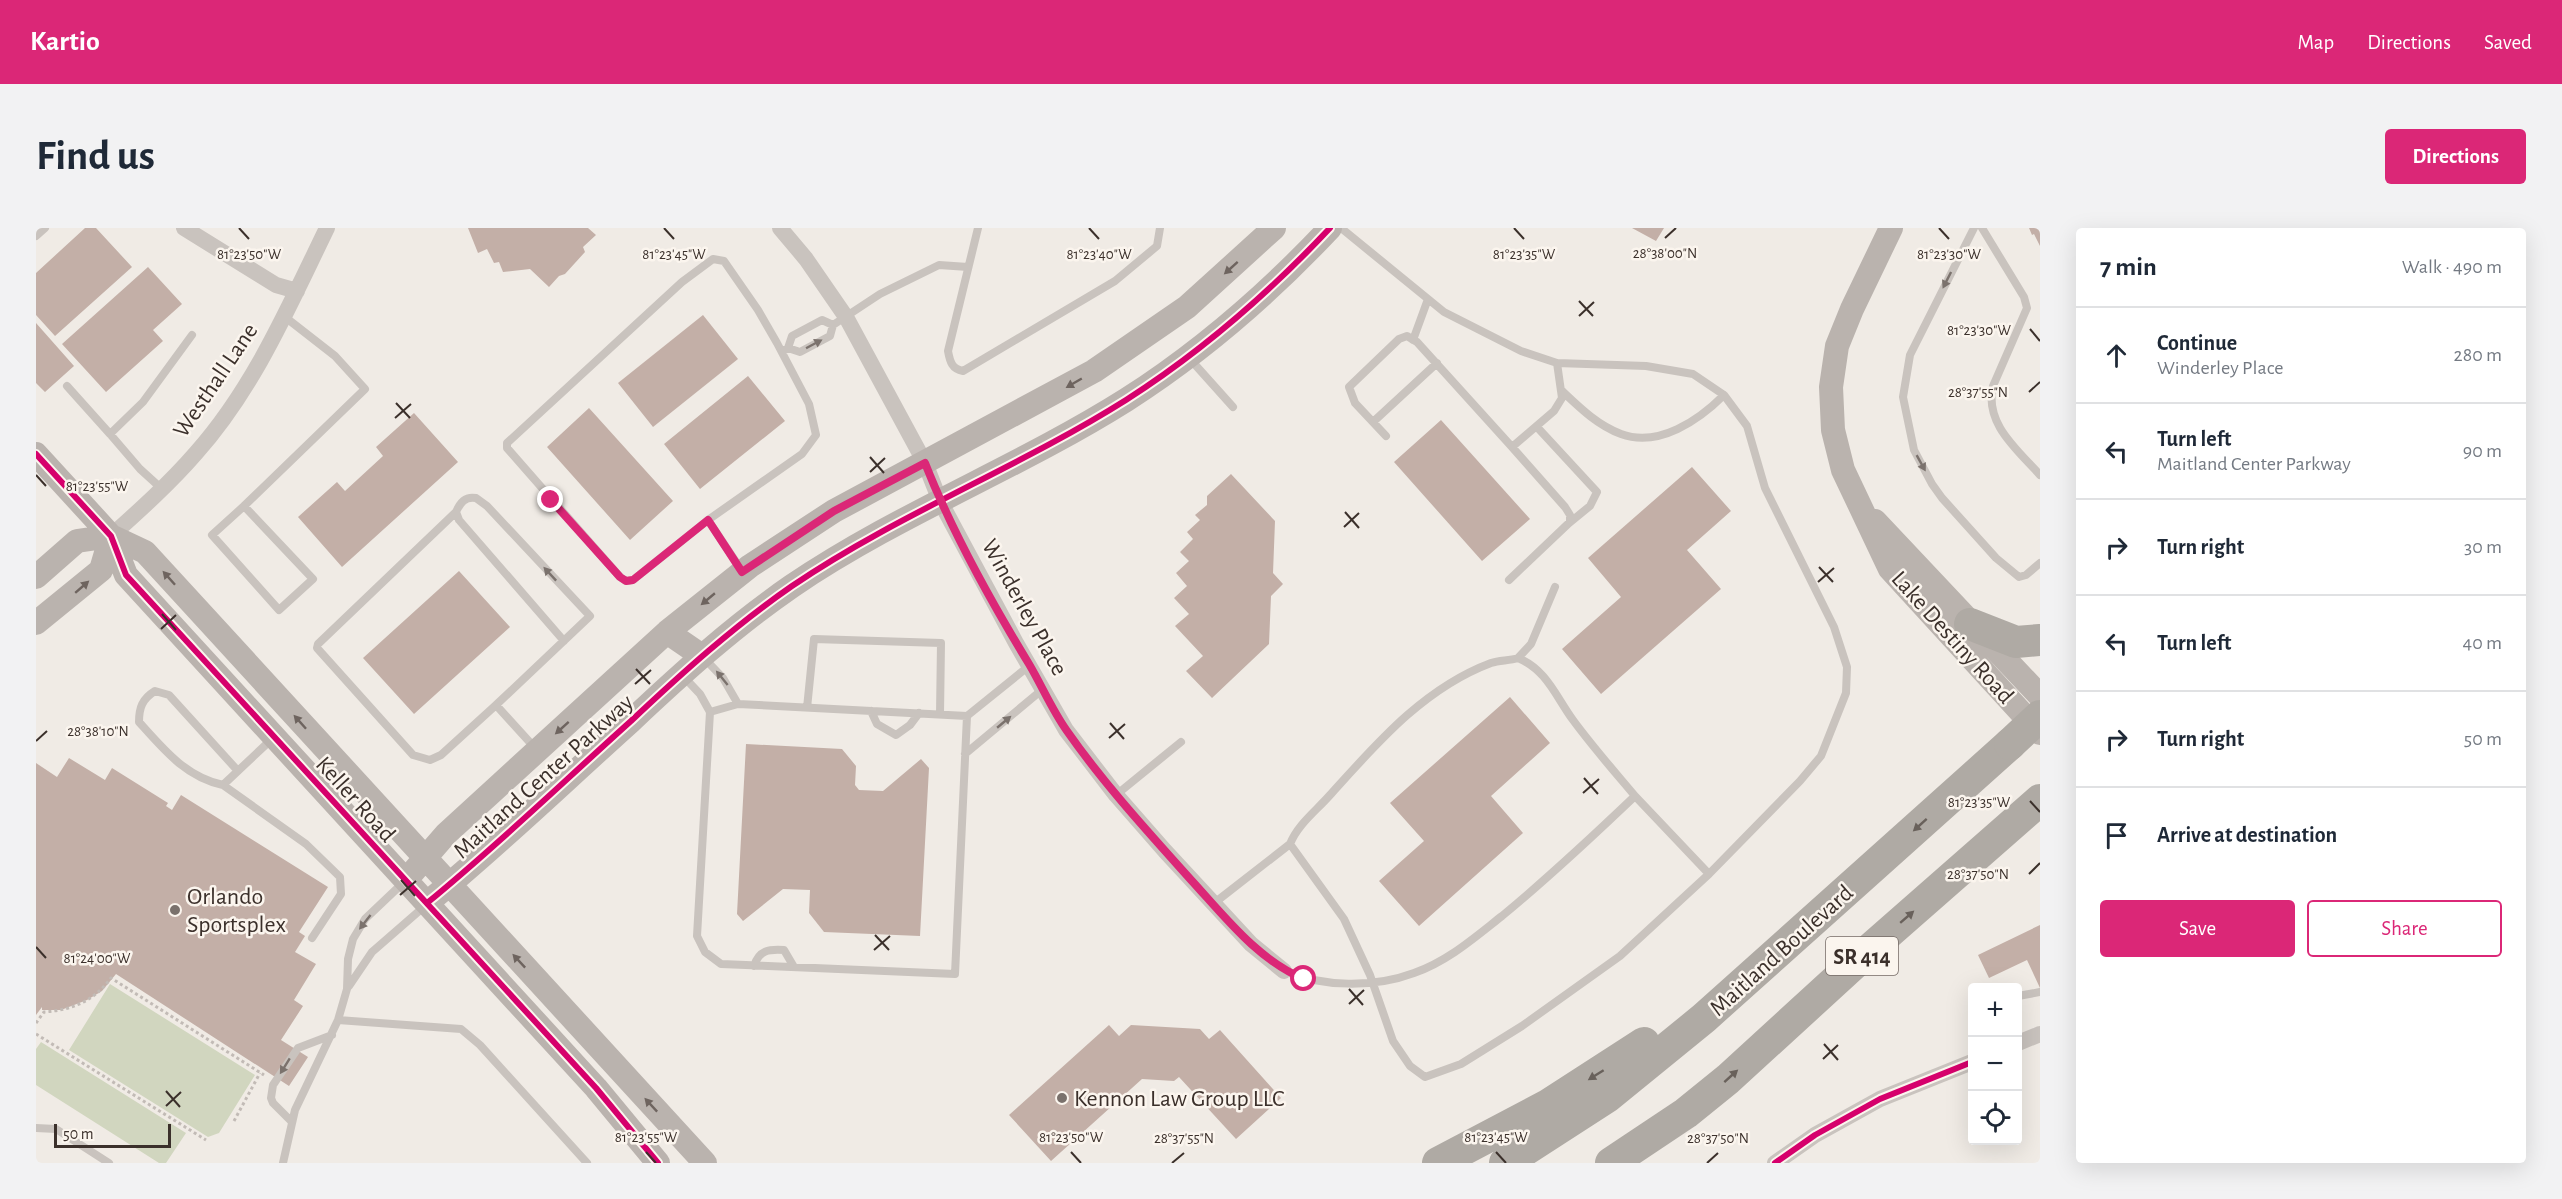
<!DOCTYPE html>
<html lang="en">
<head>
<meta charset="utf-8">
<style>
	:root { --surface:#fff; --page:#f2f2f3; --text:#1f2937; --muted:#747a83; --line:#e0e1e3; --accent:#db2777 }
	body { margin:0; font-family:"Alegreya Sans",sans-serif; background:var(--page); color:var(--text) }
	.controls { position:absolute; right:18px; bottom:18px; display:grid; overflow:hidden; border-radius:6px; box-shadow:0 6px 24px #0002 }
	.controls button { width:54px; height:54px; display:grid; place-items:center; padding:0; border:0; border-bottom:2px solid var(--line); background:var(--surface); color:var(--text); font:30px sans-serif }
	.scale { position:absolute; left:18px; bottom:15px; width:117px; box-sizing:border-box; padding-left:6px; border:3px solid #3b302b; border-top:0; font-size:16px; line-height:21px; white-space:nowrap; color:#3b302b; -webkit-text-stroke:4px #fbf5ee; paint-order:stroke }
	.stop { position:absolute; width:18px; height:18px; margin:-14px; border:4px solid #db2777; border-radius:50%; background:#fff }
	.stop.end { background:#db2777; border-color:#fff; box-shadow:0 2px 6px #0008 }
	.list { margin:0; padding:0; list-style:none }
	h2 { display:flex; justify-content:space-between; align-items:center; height:78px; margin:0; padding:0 24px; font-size:26px }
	h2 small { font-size:20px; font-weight:400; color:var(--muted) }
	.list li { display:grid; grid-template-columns:39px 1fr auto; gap:18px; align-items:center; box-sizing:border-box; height:96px; padding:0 24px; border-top:2px solid var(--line) }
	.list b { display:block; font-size:22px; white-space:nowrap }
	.list p { margin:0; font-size:20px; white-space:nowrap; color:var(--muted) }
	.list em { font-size:20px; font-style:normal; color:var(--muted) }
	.actions { display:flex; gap:12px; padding:18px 24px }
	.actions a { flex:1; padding:14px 0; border:2px solid var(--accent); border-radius:6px; text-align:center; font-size:21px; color:var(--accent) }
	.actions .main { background:var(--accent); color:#fff }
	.icon { flex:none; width:33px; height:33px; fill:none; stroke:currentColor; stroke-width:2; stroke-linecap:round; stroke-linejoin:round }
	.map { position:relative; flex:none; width:2004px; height:935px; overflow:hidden; border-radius:6px }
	header { display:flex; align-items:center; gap:36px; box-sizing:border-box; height:84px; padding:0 30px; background:var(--accent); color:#fff }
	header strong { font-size:28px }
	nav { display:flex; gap:33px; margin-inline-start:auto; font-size:21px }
	.intro { display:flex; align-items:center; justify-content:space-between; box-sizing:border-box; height:144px; padding:0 36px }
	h1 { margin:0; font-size:42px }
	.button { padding:15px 27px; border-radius:6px; background:var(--accent); color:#fff; font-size:21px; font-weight:700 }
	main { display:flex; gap:36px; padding:0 36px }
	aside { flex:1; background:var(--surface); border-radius:6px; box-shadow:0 6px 24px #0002 }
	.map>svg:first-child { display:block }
</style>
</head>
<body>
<header>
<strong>Kartio</strong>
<nav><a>Map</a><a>Directions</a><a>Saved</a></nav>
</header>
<div class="intro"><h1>Find us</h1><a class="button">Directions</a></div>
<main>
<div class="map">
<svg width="2004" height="935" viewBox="0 0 2004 935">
	<rect width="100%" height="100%" fill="#f0ebe5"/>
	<path fill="#d1d6bf" d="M74,756L219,847L183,905L172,909L33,822Z
		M5,814L150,905L130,935H123L0,857V821Z"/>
	<path fill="#c3afa7" d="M49,0H60L96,39L19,108L0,87V45Z
		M432,0H552L560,7L547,19L549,24L529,46L523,48L513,59L494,41L467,44L463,34L458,35L451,21L442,25Z
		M1596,0H1628L1620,13Z
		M1993,0H2004V18L1998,6L1996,7Z
		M112,39L146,76L117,102L127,113L70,164L26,116Z
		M667,87L702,131L617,199L582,155Z
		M0,95L38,138L9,164L0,155Z
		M712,148L749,193L664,261L628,216Z
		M553,180L637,273L594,312L511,219Z
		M378,185L422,234L306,339L262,289L301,254L309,263L347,228L340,219Z
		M1405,192L1494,291L1446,333L1358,234Z
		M1656,239L1695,283L1651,322L1685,361L1565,466L1526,421L1585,369L1552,330Z
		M1195,246L1239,293L1237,345L1247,356L1235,368L1233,416L1176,470L1150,443L1167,428L1139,398L1153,386L1138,370L1151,358L1140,345L1153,333L1144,324L1157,311L1151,304L1164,292L1159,287L1171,277V268Z
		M423,343L474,399L378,486L327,430Z
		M1474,469L1514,515L1455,568L1487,605L1383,698L1343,653L1388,613L1354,575Z
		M710,516L806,521L820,538L819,557L823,562L847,563L885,531L893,540L884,708L788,704L773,685L774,662L747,661L707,693L701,686Z
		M33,530L69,552L76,540L132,575L130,578L136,582L145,567L292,659L263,704L269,708L259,724L280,736L258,772L267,778L245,812L272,829L253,858L80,746L66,763L51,772L25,782H6V779L0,787V535L21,549Z
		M2004,697V760L1991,732L1953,750L1942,727Z
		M1073,797L1083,808L1095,797L1164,801L1173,811L1184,802L1245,870L1200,911L1143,849L1138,853L1106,851L1015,933L973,887Z"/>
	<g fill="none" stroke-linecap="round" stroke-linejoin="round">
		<path stroke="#c2bbb6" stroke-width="3" stroke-dasharray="3 3" stroke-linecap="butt" d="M0,795L8,784C36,782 58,773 75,750L228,847
			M0,806L170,912
			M198,893L224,845"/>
		<path stroke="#c9c3be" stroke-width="8" d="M942,0L912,123C914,134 916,141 927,143L1079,53L1121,18L1124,0
			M1305,0L1408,84L1485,123L1521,135L1610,138L1657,146L1688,167L1711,198L1729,260L1798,399L1811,439L1810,465L1785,528L1764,553L1673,646L1584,728L1486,798L1425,836L1389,849L1374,838L1357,813L1334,747L1308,691L1254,616C1262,596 1280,583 1294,567C1341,515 1388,460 1455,435C1464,432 1473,433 1482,430L1495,416L1519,359
			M1938,0L1874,127L1867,169L1878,222L1896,256L1906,270L1960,330L1983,349L1990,347L2004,335
			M1946,0L1988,69L1991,80L1957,158C1948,196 1982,222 2004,247
			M0,8L9,0
			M1377,112L1392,71
			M752,120L764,124L794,108L797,97L844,66L903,37L932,39
			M748,122L752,120L756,108L786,92L797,97
			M1154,131L1197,179
			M31,158L74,206
			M1525,162C1543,179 1561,197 1585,206C1623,220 1663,192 1688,167
			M1337,194L1401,135
			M1501,199L1561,264L1554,278L1532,296
			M1350,208L1319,175L1313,159L1363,111L1371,108L1381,114L1476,219L1518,183L1526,170L1521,135
			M126,261L104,241L74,206L107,174L156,107
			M208,278L176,307L243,382L277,351L208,278L329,161L299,128L249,89
			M420,284L282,416L281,420L377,527L394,532L405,527L460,477L499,520
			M672,292L766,226L780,207L773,176L741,115L722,82L688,33L677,31L646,54L471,215V220L584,349L590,353L597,352L672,292L706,343
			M1473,352L1534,294V287L1529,279L1476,219
			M667,429L687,450L702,476
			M648,449L664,466L674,484L661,708L669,724L685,736L919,746L931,488L702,476L674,484
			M460,477L554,388L451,278L440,270C429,268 424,275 420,284L423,292L528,413
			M771,480L778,411L905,415L904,486
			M835,483L841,496L860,507L874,497L883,485
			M931,488L993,438
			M929,526L1007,461
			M202,543L133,467L119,463C106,471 103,480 103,494C128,522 150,549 187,557L238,509
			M187,557L270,616L304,649L305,666L276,710
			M1080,567L1145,514
			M1599,568L1673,646
			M1177,676L1254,616
			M718,738C723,722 733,721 748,722L758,739
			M1248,743C1286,759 1338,760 1378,745C1412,733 1438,710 1466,688C1512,650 1556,609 1599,568C1578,543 1556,518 1537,492C1520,469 1511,442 1482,430
			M313,758L336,724L390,677
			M1982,768L2004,764
			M302,792L425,801L444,817L551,935
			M256,894L237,875L235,870L237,857L262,820L296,807
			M0,900L20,901L73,935
			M247,935L259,882L302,792L311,761L312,731L317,711L329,691L369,653"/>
		<path stroke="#c9c3be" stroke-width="16" d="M148,0L240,57L261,63
			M744,0L770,31L810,89L889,235L904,273L980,415L1030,502L1080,567L1129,623L1215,716L1248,743
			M75,308C104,282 134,255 160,225C218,160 253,78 291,0
			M1982,815L2004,806
			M1739,935L1779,907L1844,871L1936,834"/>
		<path stroke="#bab3ae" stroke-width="24" d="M1855,0L1816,81L1801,118L1795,159L1797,202L1807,242L1854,341L2004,505
			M0,226L75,308L90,347L560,860L622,935
			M1839,293L2004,468
			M75,308L109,324L669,935
			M0,349L41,313L75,308
			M0,395L65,342L75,308
			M631,404L666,428
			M370,652L410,606L631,404L714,338L798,283L1058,143L1151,79L1238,0
			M391,675C461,618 527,554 595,493C646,445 698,398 756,358C862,286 982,240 1090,172C1165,124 1233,65 1294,0"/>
		<path stroke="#afaaa4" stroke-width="32" d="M1934,396L1980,414L2004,412
			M1402,935L1512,877L1608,815
			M1469,935L1571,869L1668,790L1974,516
			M1575,935L1650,885L1692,851L1833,722L2004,572"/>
		<path stroke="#afaaa4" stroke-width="32" d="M1974,516L2004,488"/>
		<g stroke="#fbf5ee" stroke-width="10">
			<path id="cycleway" d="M0,226L75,308L90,347L560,860L622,935
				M391,675C461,618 527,554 595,493C646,445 698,398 756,358C862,286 982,240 1090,172C1165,124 1233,65 1294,0
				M1739,935L1779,907L1844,871L1936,834"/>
		</g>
		<use href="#cycleway" stroke="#d6006c" stroke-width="6"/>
	</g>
	<defs><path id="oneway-solid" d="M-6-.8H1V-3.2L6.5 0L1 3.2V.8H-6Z" transform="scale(1.5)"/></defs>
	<g fill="#6e645f">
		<use href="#oneway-solid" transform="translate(1195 40) rotate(138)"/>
		<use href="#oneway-solid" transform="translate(1038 155) rotate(150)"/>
		<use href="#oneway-solid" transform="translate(133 350) rotate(-132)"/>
		<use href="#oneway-solid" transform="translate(46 359) rotate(-41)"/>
		<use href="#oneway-solid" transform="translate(672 371) rotate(140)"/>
		<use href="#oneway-solid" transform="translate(264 494) rotate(-132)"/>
		<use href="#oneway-solid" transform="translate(526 500) rotate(138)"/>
		<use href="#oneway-solid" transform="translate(483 733) rotate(-133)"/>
		<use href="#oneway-solid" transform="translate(615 877) rotate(-133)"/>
	</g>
	<g fill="#7b726d">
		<use href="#oneway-solid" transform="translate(1911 52) rotate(117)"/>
		<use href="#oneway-solid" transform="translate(778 116) rotate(-28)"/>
		<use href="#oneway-solid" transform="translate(1885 235) rotate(61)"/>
		<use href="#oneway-solid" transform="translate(514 346) rotate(-133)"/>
		<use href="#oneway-solid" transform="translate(686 450) rotate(-129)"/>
		<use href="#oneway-solid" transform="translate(968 494) rotate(-40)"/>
		<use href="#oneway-solid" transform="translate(329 694) rotate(128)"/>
		<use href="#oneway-solid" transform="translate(249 838) rotate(122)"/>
	</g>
	<g fill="#69615b">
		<use href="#oneway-solid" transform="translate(1884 597) rotate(138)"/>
		<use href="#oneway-solid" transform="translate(1871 689) rotate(-41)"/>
		<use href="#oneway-solid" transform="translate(1560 847) rotate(148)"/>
		<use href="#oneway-solid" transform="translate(1695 848) rotate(-42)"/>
	</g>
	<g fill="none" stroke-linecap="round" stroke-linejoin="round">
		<path stroke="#db2777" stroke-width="8" d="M515,272L584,349L590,353L597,352L672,292L706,344L798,283L889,235C916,304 954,372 993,436C1006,458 1016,482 1031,503C1068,556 1113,605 1156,653C1189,689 1222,732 1268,751"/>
	</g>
	<path fill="none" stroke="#3b302b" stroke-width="2" d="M203,0L213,11M628,0L638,11M1053,0L1063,11M1478,0L1488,11M1903,0L1913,11M1629,10L1640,0M1543,73L1557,88M1543,88L1558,74M1994,101L2004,113M1993,164L2004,154M360,175L374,190M359,190L375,176M834,229L848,245M834,244L849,230M0,247L10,258M1309,284L1323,300M1308,299L1323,285M1783,339L1797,354M1782,354L1798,340M126,386L140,402M125,401L140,387M600,441L614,456M599,456L615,442M1074,495L1088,511M1073,510L1089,496M0,513L11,503M1548,550L1562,566M1547,565L1563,551M1994,573L2004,584M1993,646L2004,635M365,652L379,668M364,667L380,653M839,707L853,722M0,719L10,730M838,722L854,708M1313,761L1327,777M1313,776L1328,762M1788,816L1802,832M1787,831L1802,817M130,863L144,879M130,878L145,864M610,924L620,935M1035,924L1045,935M1460,924L1470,935M1136,935L1148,925M1671,935L1682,925"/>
	<g fill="#7a716c" stroke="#fbf5ee" stroke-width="2">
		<circle cx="139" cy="682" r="6"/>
		<circle cx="1026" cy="870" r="6"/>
	</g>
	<g text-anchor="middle" stroke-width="5" stroke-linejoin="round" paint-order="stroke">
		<rect fill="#fbf5ee" stroke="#756b66" stroke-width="1.5" x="1790" y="709" width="72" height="38" rx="4.5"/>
		<g font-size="22" font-weight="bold" fill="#3b302b">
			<text x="1826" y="736">SR 414</text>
		</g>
		<g font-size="24" fill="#3b302b" stroke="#fbf5ee">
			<text transform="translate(179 152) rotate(-56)" y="8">Westhall Lane</text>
			<text transform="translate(989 379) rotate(61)" y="8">Winderley Place</text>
			<text transform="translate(1917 409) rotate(48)" y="8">Lake Destiny Road</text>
			<text transform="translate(507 548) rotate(-42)" y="8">Maitland Center Parkway</text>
			<text transform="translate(320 571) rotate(48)" y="8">Keller Road</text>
			<text transform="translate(1745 722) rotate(-42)" y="8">Maitland Boulevard</text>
		</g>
		<g font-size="24" fill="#3b302b" stroke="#fbf5ee" text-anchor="start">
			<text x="151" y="676">Orlando<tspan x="151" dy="28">Sportsplex</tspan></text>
			<text x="1038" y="878">Kennon Law Group LLC</text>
		</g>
	</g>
	<g font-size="15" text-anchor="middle" fill="#3b302b" stroke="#fbf5ee" stroke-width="5" stroke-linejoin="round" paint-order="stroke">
		<text x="1629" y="30">28°38'00"N</text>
		<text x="213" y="31">81°23'50"W</text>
		<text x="638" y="31">81°23'45"W</text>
		<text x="1063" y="31">81°23'40"W</text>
		<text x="1488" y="31">81°23'35"W</text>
		<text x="1913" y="31">81°23'30"W</text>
		<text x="1943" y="107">81°23'30"W</text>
		<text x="1942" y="169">28°37'55"N</text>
		<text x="61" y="263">81°23'55"W</text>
		<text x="62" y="508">28°38'10"N</text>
		<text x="1943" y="579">81°23'35"W</text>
		<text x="1942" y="651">28°37'50"N</text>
		<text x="61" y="735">81°24'00"W</text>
		<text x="610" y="914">81°23'55"W</text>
		<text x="1035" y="914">81°23'50"W</text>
		<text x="1460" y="914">81°23'45"W</text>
		<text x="1148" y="915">28°37'55"N</text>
		<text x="1682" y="915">28°37'50"N</text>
	</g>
</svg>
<div class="controls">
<button>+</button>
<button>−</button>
<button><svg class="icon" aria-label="locate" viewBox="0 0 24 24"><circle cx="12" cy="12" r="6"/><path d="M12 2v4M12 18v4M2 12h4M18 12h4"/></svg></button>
</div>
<div class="scale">50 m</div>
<div class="stop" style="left:1268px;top:751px"></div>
<div class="stop end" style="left:515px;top:272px"></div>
</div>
<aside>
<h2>7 min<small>Walk · 490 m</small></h2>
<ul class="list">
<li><svg class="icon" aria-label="ahead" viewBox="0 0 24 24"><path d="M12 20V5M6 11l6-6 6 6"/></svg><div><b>Continue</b><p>Winderley Place</p></div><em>280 m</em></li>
<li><svg class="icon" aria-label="left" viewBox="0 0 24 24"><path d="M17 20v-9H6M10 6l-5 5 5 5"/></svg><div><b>Turn left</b><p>Maitland Center Parkway</p></div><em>90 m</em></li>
<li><svg class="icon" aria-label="right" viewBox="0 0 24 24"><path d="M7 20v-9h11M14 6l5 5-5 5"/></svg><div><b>Turn right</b></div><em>30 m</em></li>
<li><svg class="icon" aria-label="left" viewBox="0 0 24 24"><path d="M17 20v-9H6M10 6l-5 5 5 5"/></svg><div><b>Turn left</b></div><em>40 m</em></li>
<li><svg class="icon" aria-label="right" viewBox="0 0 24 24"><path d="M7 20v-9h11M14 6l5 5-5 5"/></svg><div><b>Turn right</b></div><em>50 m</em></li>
<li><svg class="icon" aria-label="arrive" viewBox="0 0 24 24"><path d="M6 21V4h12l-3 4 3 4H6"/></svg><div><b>Arrive at destination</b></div></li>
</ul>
<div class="actions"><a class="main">Save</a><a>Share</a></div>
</aside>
</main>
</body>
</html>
